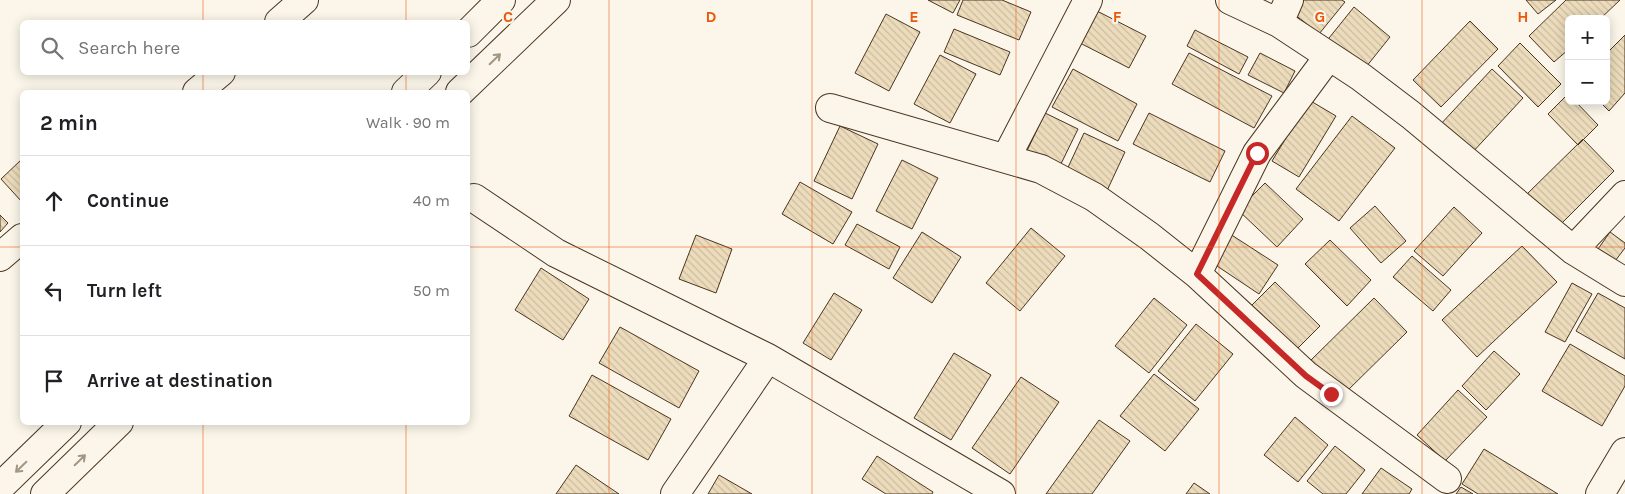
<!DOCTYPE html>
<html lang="en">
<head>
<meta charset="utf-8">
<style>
	:root { --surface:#fff; --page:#f2f2f2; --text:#202124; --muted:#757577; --line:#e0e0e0 }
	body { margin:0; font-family:Karla,sans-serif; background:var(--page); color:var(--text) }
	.controls { position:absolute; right:15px; top:15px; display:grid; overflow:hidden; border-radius:8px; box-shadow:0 2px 12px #0003 }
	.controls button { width:45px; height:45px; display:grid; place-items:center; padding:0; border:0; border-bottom:1px solid var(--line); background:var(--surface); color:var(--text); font:25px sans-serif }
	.stop { position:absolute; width:15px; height:15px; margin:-11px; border:4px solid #c62828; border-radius:50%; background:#fff }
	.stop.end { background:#c62828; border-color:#fff; box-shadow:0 1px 5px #0008 }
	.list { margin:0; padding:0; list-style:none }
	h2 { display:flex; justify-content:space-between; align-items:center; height:65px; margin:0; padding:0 20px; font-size:21px }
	h2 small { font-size:16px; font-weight:400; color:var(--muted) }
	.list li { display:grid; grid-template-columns:32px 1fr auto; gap:15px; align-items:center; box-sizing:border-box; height:90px; padding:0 20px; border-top:1px solid var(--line) }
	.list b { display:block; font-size:19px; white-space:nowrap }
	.list em { font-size:16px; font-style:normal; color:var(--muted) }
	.icon { flex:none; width:28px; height:28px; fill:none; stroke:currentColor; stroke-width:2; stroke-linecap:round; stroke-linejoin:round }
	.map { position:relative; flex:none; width:1625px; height:494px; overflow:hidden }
	.search { position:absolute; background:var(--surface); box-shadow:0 2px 12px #0003; left:20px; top:20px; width:450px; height:55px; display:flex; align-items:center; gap:12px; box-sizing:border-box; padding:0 18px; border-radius:8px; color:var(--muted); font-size:19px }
	.panel { position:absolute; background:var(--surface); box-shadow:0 2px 12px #0003; left:20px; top:90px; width:450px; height:335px; border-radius:8px }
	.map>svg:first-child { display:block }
</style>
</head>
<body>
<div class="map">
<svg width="1625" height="494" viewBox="0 0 1625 494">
	<defs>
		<pattern id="building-back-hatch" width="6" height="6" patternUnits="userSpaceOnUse" patternTransform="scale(1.25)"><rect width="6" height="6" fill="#ecdcbc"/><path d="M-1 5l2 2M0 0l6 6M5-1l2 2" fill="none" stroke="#ccbda1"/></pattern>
	</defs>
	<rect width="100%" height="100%" fill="#fbf6e9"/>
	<path fill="url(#building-back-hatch)" stroke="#4a3520" d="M928,0H960L953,13Z
		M963,0H1002L1031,12L1019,40L957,15Z
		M1297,0H1342L1345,2L1319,34L1289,10Z
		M1526,0H1556L1538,14Z
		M1566,0H1620L1600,19H1569V49L1554,62L1529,36Z
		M1354,7L1390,37L1362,72L1325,43Z
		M1097,11L1146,36L1129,68L1080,43Z
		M886,14L920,32L889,91L855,73Z
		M1470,21L1498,49L1441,107L1413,80Z
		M954,29L1010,52L1000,75L944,52Z
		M1195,30L1248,57L1239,74L1187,46Z
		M1625,35V93L1609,111L1599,101H1606V54Z
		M1520,43L1561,84L1538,107L1498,66Z
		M1189,53L1272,96L1254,128L1172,84Z
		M1260,53L1295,71L1284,93L1248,75Z
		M940,55L976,74L950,123L914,104Z
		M1073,69L1137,104L1118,141L1052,107Z
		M1492,69L1523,98L1470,155L1439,126Z
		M1568,94L1569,101H1575L1598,125L1578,145L1548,114Z
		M1309,100L1336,116L1299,177L1272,161Z
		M1045,113L1078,129L1058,170L1025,155Z
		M1149,113L1225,151L1210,182L1133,144Z
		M1352,116L1395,148L1339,221L1296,189Z
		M840,126L878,144L852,199L814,181Z
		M1084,133L1125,152L1105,195L1064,176Z
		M1583,139L1614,171L1558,227L1526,195Z
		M22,159V202L1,179Z
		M902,160L938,178L912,229L876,211Z
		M800,182L852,212L833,244L782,214Z
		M1265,183L1303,219L1277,247L1238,210Z
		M1375,206L1406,241L1381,263L1350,228Z
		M1454,207L1482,233L1443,276L1414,251Z
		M0,215L8,223L0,232Z
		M857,224L900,247L889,269L845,245Z
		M1031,228L1065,256L1020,311L986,283Z
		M922,232L961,257L932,303L893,278Z
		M1610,232L1625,243V248L1615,261L1598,249Z
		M1230,234L1278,265L1259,294L1211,262Z
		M696,235L732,249L716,293L679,279Z
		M1330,240L1371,280L1347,306L1305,264Z
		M1522,246L1557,282L1477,357L1442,320Z
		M1412,256L1451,290L1433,311L1393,277Z
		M541,268L589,299L563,340L515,310Z
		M1275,282L1320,326L1295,351L1250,307Z
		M1572,283L1592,294L1565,342L1545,332Z
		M834,293L862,310L831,360L803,343Z
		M1598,293L1625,308V359L1576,331Z
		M1154,298L1187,325L1149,373L1115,346Z
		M1374,298L1407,332L1342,396L1309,362Z
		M1196,324L1233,354L1195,401L1158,371Z
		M620,327L699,371L679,408L599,363Z
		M1570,344L1625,376V386L1602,426L1542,391Z
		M1494,351L1520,374L1486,410L1462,386Z
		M954,353L991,375L951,440L914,418Z
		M1154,374L1199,409L1165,451L1120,416Z
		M592,375L671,419L648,460L569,416Z
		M1021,377L1059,402L1010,474L972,448Z
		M1458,390L1487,417L1445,461L1417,435Z
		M1295,417L1328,445L1298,482L1264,455Z
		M1099,420L1130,441L1092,494H1046Z
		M1335,446L1365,470L1346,494H1323L1307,481Z
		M1484,449L1558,494H1478L1462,484Z
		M877,456L933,492L932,494H886L862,479Z
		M576,465L619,494H556Z
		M1381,468L1412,489L1409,494H1362Z
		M719,475L752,494H708Z
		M1194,483L1210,494H1186Z
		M1461,487L1473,494H1456Z"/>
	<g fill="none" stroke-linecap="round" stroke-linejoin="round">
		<g stroke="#4a3520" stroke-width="30">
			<path id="minor" d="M1230,0L1279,23L1361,77L1411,115L1573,250L1625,282
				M279,22L304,0
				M1279,23L1289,0
				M197,92L221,72
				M830,108L1041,169L1094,197L1149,236L1197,274L1306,375L1447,479
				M1006,158L1088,0
				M474,198L556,253L768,358L1001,494
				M1573,250L1625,195
				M0,257L22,238
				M1197,274L1257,153L1329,56
				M675,494L768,358
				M1600,494L1625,452"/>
		</g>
		<g stroke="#4a3520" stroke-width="30">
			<path id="highway" d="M468,33L501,0
				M406,92L427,72
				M460,92L556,0
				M0,487L67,422
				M45,494L119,422"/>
		</g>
		<use href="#minor" stroke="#fbf6e9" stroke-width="28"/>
		<use href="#highway" stroke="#fbf6e9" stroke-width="28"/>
	</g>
	<defs><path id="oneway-shaft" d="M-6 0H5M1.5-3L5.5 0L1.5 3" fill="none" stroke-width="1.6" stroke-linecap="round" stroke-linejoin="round" transform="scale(1.25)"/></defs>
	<g stroke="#a29684">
		<use href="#oneway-shaft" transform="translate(495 59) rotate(-44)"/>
		<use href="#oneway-shaft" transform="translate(80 460) rotate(-44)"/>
		<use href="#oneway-shaft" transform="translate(21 467) rotate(136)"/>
	</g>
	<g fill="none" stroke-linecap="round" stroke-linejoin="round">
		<path stroke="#c62828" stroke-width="6" d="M1257,153L1197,274L1306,376L1331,394"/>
	</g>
	<path fill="none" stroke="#e8590c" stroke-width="1" stroke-opacity="0.55" d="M203,0V22M406,0V22M609,0V494M812,0V494M1016,0V494M1219,0V494M1422,0V494M203,72V92M406,72V92M0,247H22M468,247H1625M203,422V494M406,422V494"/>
	<g font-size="16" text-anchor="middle" font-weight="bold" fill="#e8590c" stroke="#fbf6e9" stroke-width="4" stroke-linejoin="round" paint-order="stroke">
		<text x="508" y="22">C</text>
		<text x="711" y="22">D</text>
		<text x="914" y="22">E</text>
		<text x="1117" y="22">F</text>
		<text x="1320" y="22">G</text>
		<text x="1523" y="22">H</text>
	</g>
</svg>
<div class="controls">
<button>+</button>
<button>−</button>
</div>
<div class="stop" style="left:1257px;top:153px"></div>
<div class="stop end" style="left:1331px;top:394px"></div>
<div class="search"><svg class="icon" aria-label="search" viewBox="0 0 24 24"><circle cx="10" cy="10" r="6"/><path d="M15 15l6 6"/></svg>Search here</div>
<section class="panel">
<h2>2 min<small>Walk · 90 m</small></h2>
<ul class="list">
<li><svg class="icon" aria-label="ahead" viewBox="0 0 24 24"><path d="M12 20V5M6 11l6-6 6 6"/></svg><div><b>Continue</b></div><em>40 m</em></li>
<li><svg class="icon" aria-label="left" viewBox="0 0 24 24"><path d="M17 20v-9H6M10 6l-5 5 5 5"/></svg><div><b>Turn left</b></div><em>50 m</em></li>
<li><svg class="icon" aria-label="arrive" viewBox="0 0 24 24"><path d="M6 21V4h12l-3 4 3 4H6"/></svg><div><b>Arrive at destination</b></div></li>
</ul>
</section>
</div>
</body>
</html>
